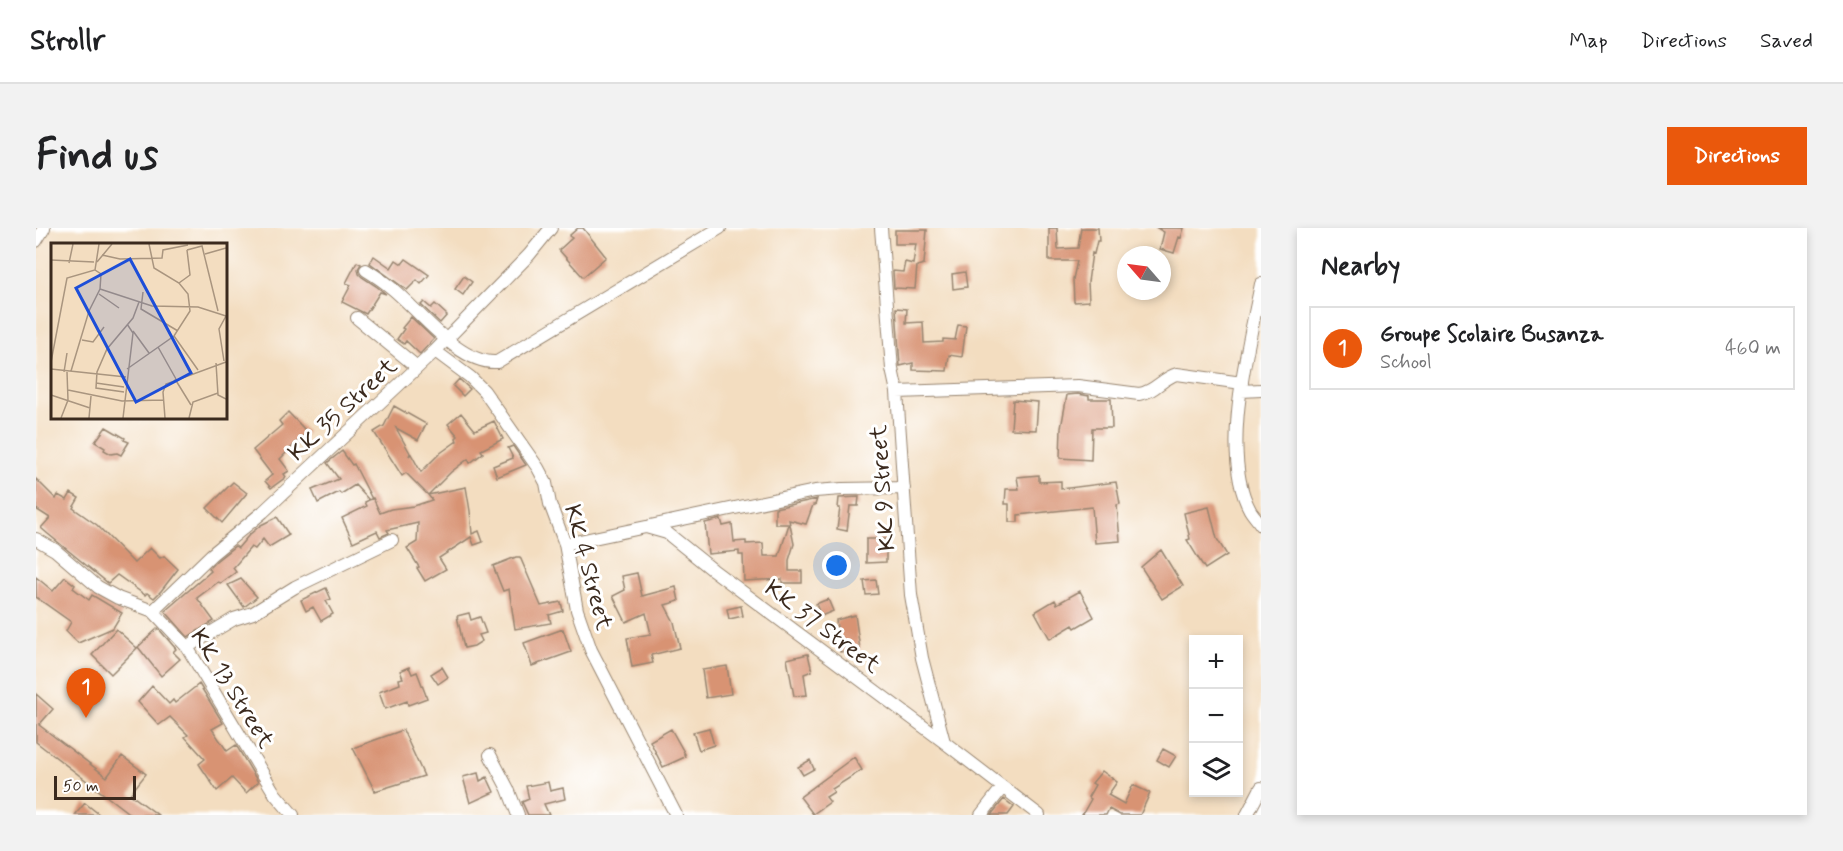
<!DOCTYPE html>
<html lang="en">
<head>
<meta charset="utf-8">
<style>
	:root { --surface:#fff; --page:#f2f2f2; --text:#202124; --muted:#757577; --line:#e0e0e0; --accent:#ea580c }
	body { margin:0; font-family:Mynerve,sans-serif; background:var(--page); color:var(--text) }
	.controls { position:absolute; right:18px; bottom:18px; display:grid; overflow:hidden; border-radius:0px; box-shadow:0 3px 9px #0003 }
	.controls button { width:54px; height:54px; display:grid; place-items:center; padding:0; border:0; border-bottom:2px solid var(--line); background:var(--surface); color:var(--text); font:30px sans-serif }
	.compass { position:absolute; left:1081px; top:18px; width:54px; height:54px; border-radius:50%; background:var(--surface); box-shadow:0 3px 9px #0003; rotate:298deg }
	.scale { position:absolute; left:18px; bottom:15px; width:82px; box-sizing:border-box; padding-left:6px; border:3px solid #3b2a1e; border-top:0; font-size:16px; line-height:21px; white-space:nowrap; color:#3b2a1e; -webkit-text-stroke:4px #fff; paint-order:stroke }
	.you { position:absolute; left:801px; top:338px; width:21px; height:21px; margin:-15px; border:4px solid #fff; border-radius:50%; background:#1a73e8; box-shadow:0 0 0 9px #1a73e833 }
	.badge { display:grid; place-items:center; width:39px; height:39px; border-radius:50%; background:var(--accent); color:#fff; font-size:20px; font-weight:700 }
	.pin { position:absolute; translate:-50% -50px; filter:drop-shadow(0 2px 3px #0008) }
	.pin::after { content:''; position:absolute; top:32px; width:21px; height:18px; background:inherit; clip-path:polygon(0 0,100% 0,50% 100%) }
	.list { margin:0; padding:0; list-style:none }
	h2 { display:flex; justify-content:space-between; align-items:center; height:78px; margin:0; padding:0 24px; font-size:26px }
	h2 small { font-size:20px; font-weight:400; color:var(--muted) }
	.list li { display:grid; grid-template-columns:39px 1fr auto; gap:18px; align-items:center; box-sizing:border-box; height:84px; margin:0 12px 12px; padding:0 12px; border:2px solid var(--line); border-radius:0px }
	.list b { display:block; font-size:22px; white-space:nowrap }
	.list p { margin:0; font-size:20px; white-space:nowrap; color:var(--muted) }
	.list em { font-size:20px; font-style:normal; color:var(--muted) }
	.icon { flex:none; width:33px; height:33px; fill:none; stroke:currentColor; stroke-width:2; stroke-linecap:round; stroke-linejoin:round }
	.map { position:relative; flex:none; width:1225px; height:587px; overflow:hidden; border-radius:0px }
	header { display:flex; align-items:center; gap:36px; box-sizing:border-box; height:84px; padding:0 30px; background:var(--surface); border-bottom:2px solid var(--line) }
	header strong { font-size:28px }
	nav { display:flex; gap:33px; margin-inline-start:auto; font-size:21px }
	.intro { display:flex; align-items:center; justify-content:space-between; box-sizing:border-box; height:144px; padding:0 36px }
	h1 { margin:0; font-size:42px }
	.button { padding:15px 27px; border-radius:0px; background:var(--accent); color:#fff; font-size:21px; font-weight:700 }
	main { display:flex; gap:36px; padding:0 36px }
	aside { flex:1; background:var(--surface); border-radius:0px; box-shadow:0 3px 9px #0003 }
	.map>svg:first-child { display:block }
</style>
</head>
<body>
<header>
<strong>Strollr</strong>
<nav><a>Map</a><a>Directions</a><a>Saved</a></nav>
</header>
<div class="intro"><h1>Find us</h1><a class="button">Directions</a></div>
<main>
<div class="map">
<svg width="1225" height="587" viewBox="0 0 1225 587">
	<rect width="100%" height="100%" fill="#fff"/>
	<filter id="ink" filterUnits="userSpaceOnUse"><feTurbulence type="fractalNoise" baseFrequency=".0167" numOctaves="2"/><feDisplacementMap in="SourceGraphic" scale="12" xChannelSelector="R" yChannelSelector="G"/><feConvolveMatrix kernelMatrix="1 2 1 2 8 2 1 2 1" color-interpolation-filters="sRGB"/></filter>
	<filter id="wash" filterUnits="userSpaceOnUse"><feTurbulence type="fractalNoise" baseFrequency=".008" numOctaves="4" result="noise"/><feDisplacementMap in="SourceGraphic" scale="24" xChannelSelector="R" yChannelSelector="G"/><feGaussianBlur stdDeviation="1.35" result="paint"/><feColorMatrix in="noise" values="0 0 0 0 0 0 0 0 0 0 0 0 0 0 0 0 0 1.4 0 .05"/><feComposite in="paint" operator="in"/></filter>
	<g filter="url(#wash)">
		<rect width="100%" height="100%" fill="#f3ddc0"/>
		<g id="blocks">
			<path fill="#d89373" d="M542,0H547L570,29L547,49L523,22L536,10L533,8Z
				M1013,0H1021L1022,21L1042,20L1045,0H1062L1063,13H1061L1058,26L1056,25L1052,54L1053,73L1038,74L1037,51L1041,33H1013Z
				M1121,0H1148L1145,10L1143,9L1138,25L1124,21L1128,4Z
				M859,2H891L888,36L881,38L879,61L858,60L857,43L867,44L869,34L877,36L880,16H859Z
				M338,28L355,40L360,32L366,36L370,31L393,47L385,56L381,52L371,62L334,35Z
				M321,34L325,36L322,41L323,46L326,49L340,58L350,66L344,64L330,86L306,74L315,57L310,55Z
				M929,44L931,59L917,61L916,46Z
				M428,48L436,54L427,67L419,61Z
				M388,74L395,80L399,76L411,87L404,95L385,77Z
				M860,80L871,81L870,95L887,94L888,115L907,114V111L919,112L922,97L930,98L926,129L913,127L911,143L877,142V135L864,138Z
				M375,89L398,111L384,126L370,113L368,116L361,111L368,101L366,100Z
				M423,151L434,161L427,168L417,158Z
				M1042,166L1053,168V171H1075L1076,200H1056L1055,232L1024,230L1025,200L1031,167Z
				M977,172L1002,174L1000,202L975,201Z
				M358,178L390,196L382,212L360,200L374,225L373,228L375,226L385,244L403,226L421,213L420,210L422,208L412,196L425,185L439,202L458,193L467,211L445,222L447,225L434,235L432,231L415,244L392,267L370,245L366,248L338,204L348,198Z
				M252,184L271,204L244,231L253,243L248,246L250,249L235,260L229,253L236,247L217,222L246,197L243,193Z
				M70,199L89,210L88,212L93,214L85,227L81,225L75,226L68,222L69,220L59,214Z
				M477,218L490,237L461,249L457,238L477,230L472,220Z
				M306,223L316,237L318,236L336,271L333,272L337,270L344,285L355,281L378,278L396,272L392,267L430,259L434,283L436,306L443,303L447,314L438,317L435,309L403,330L410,341L389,353L381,340L383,339L371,320L381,314L382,295L351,302L353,305L344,309L341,303L317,314L306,290L331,278L329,274L333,272L319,257L305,266L303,264L282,275L276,262L303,251L291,235Z
				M1003,247V254L1025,253V261L1080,254L1084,276L1081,277L1084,313L1059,315L1056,279L982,287V294H973V276H969L970,261H983L981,249Z
				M0,251L20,271L22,267L31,272L35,265L43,270L37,280L61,297L98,335L114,320L124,330L128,328L142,341L125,363L118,370L111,365L109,367L81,347L72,355L12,306L5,300L14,290L0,281Z
				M197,254L211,265L186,295L171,280Z
				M823,269L822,278H814L811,303L801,301L804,280H802L803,270Z
				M781,271L779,277H777L770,296L753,292L758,316L753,332V343H766V355H746V351L708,353L707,327H703V323L672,326L669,295L685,291L687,298L696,296L698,314L710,313V316L727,315L728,328H743L753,296H739V280Z
				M1173,279L1181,311L1191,327L1169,341L1151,312L1154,311L1148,285Z
				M241,289L253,307L233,319L227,311L219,321L215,319L197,340L200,344L185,355L182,354L161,370L178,393L152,409L129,383L175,343L173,340L180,333L199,318L202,320L213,307L225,297Z
				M830,311H850V334L830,335Z
				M1125,322L1147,358L1126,371L1105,339Z
				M480,329H484L505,378L525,374L527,383L513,387L515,395L479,401L473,361L467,363L457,338Z
				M601,345L606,368L640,359L643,373L629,377L638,394L644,420L615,427L617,435L596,439L591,410L615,406L610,385L590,394L577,368L589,362L586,348Z
				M0,349L17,363L29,349L39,357L37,360L53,372L56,367L86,385L77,400L42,415L30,403L35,394L0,369Z
				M205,351L221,369L208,379L192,357Z
				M840,352L842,366L830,367L828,353Z
				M290,360L295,371L290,373L297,386L285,393L277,379L270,383L265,372Z
				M1044,363L1058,389L1039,400L1037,397L1014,411L999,384L1019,372L1021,376Z
				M792,371L797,383L785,388L780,376Z
				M705,378L707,388L693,391L691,381Z
				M433,385L435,392L444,389L450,405L443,407L446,413L438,418L428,420L421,388Z
				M819,387L824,421L804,424L800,392Z
				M122,400L140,421L137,424L144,431L125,448L102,419Z
				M80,401L101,420L75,446L56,427Z
				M527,401L535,424L496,438L488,415Z
				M772,426L776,443L768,446L771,467L758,468L751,431Z
				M691,438L695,466L670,470L666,442Z
				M373,439L376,446L381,444L391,470L372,477L371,473L349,481L343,464L364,456L363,451L367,450L364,443Z
				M406,439L412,449L402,456L395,446Z
				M163,456L187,495L176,501L191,523L200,517L222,554L210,565L196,550L181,563L163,536L169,531L149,509L152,507L134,489L123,497L102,474L116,458L133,476L137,472L139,475Z
				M0,466L17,481L3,497L71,549L86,528L110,546L94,566L122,587H95L0,514Z
				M673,500L678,517L663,522L657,504Z
				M635,501L649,526H648L649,529L627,539L614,513Z
				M367,502L388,548L339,563L317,520Z
				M1127,521L1140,528L1133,539L1121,532Z
				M818,529L826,542L796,561L798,564L790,569L794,574L777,586L764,569Z
				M774,532L778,541L767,547L762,539Z
				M1066,543L1081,554L1072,567L1088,576L1097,557L1114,565L1104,587H1084L1073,581L1070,587H1046L1055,571L1052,569L1059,557L1056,555Z
				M442,545L444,553L451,549L458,564L434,575L427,549Z
				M512,554L514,563L527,560L529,571L508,576L513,587H492L486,574L493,571L490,558Z
				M968,571L978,579L972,587H955Z
				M49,575L64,587H39Z"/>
		</g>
	</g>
	<g filter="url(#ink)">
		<use href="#blocks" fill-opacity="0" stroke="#97846f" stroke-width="1.5"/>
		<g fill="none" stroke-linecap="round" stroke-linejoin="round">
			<g stroke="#97846f" stroke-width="14">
				<path id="minor" d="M845,0L856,141L861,164L875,367L886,430L908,514
					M0,13L8,0
					M330,42C338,47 346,52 353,58C382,80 422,137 461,134L684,0
					M1225,56C1213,117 1183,225 1214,282C1217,287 1222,292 1225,297
					M321,90L381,139
					M399,123L434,149L448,163L502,240L510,255L514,276L529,316L541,382L555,422L640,587
					M1205,163L1225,162
					M861,164L1042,158L1103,166C1119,164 1126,150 1141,146L1206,155
					M614,298L779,263L806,261L868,260
					M0,311L19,322L62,359L82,370L117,383L151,419L239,566L257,587
					M529,316L610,299L631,305L677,342L908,514L1003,587
					M117,383L175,327L227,284L399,123L493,27L515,0
					M151,419L198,391L217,385L259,359L356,312
					M454,527L472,561L482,587
					M945,587L966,560
					M1211,587L1225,560"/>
			</g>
			<use href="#minor" stroke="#fff" stroke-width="12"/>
		</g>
	</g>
	<g text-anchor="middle" stroke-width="6" stroke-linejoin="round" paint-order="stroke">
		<g font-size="24" fill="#3b2a1e" stroke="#fff">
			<text transform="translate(306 181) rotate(-43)" y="8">KK 35 Street</text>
			<text transform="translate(846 260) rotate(-94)" y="8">KK 9 Street</text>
			<text transform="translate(553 339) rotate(75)" y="8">KK 4 Street</text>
			<text transform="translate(787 398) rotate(37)" y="8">KK 37 Street</text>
			<text transform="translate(197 460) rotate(58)" y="8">KK 13 Street</text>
		</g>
	</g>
	<g transform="translate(15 15)">
		<rect width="176" height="176" fill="#f3ddc0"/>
		<path fill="none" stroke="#a9957f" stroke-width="1.5" d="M136,7L151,3L167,68M154,11L175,5M51,12L69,16L111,15L112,7L137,2M0,17L43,19M46,19L61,1M18,20L22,1M128,40L139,32L136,7M49,46L101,63L147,64L175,73M92,49L90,66L127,88M48,51L68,65M82,88L98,110M123,93L147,127M31,97L42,99L53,84M107,104L125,136M173,118L168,86L175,73M0,119L16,35L44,27L48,1M165,120L167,152L175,156M0,126L75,134M76,126L123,93L139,68L137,51L128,40L103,25L98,1M20,128L38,68L49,46L50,31L44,27M13,129L16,110M124,136L140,162M45,140L73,144M17,147L71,158L112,157M73,149L45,145L46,129L56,106L82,75L88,59M0,152L39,165M10,175L17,157L16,129M38,175L40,153M72,175L82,90L76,81M114,175L112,149L115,141L175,119M138,175L142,159L167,150"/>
		<path fill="#1d4ed8" fill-opacity="0.15" stroke="#1d4ed8" stroke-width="3" d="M79,16L140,130L85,159L25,45Z"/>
		<rect width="176" height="176" fill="none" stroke="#3b2a1e" stroke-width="3"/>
	</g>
</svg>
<div class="controls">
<button>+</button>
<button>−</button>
<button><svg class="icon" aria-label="layers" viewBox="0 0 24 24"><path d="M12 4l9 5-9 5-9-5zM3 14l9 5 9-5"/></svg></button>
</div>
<svg class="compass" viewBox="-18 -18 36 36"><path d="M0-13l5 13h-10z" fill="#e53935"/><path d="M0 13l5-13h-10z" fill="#757577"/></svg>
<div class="scale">50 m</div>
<div class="you"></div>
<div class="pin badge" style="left:50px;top:490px">1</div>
</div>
<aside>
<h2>Nearby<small></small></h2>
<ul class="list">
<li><span class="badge">1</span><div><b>Groupe Scolaire Busanza</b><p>School</p></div><em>460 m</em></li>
</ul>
</aside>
</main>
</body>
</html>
